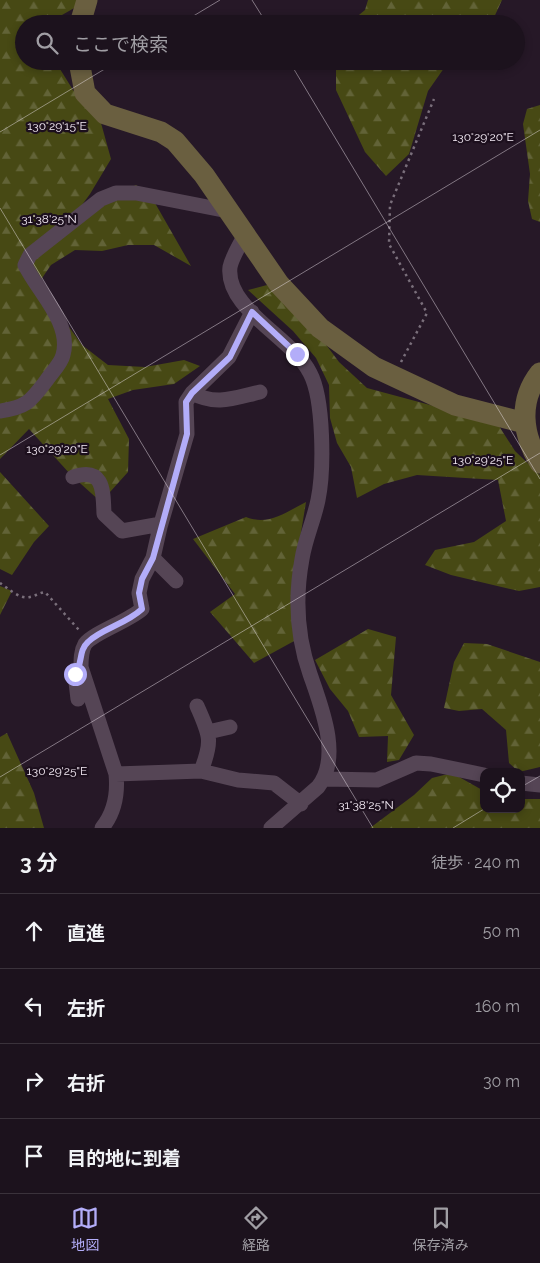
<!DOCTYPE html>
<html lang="ja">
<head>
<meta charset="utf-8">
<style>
	:root { --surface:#1c121d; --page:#251b26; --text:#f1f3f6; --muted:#a09ea4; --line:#3a323b; --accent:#b3adf9 }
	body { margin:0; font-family:Raleway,"Noto Sans JP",sans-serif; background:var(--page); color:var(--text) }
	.controls { position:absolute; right:15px; bottom:15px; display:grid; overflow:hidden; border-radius:10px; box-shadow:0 2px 8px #0003 }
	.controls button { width:45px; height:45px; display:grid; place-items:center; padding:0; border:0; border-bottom:1px solid var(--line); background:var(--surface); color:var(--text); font:25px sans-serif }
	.stop { position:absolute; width:15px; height:15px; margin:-11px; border:4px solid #b3adf9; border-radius:50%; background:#fff }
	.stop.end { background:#b3adf9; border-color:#fff; box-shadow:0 1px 5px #0008 }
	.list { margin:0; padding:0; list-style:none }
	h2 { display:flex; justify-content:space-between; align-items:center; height:65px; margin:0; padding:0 20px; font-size:21px }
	h2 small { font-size:16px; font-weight:400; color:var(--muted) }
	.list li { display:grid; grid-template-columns:32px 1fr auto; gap:15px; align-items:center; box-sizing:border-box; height:75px; padding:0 20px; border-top:1px solid var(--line) }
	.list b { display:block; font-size:19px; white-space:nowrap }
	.list em { font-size:16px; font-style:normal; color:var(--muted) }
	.icon { flex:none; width:28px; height:28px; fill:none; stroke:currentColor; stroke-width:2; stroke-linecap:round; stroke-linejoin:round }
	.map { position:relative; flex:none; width:540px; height:828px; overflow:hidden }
	.search { position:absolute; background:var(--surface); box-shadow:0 2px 8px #0003; left:15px; right:15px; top:15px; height:55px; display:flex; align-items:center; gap:12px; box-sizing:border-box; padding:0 18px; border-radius:28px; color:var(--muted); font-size:19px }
	.sheet { height:365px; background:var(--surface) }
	nav { display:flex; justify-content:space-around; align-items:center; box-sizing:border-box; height:70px; border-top:1px solid var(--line); background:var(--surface); font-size:14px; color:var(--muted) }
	nav a { display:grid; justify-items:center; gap:2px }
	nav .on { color:var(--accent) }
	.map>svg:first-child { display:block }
</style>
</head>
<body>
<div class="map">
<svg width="540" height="828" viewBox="0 0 540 828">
	<defs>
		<pattern id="forest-firs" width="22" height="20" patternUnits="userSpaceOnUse" patternTransform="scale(1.25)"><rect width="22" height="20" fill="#474914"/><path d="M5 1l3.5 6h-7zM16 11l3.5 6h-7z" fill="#626337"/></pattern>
	</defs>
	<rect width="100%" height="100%" fill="#261827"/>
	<path fill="url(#forest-firs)" d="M0,0H83V3L62,15L60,24H24V61H55L73,90L101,123L111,159L90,194L76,213L136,185L151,196L191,266L154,245H128L102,251L75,250L51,265L38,284L82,345L108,365L145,367L184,360L200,366L174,384L133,390L108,399L129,439L128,472L101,502L71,475L29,429L0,459Z
		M368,0H502L491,24H348L365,10Z
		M336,61H449L428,91L409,154L386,176L365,152L336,90Z
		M540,105V222L532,219L528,201L530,174L523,124L527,109Z
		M267,285L306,318L339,362L367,388L497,423L515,451L540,475V587L519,591L451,575L425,565L435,550L474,542L506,521L498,480L417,475L384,484L357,498L351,467L337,443L330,418L329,385L316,358L293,331L248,290Z
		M0,472L49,526L34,542L12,575L0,569Z
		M306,502L296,563V640L254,663L210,612L235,594L193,539L246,517C269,526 286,512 306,502Z
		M0,586L12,591L0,615Z
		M368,629L396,637L391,695L414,735L399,760L387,762L388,736L359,737L348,711L330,689L315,660Z
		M464,643L487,644L540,662V767L519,772L509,763L506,730L482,709L459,711L444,708L454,662Z
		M7,733L34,793L44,828H0V737Z
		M452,773L484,791V809H521V799H540V828H370L414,795L432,778Z"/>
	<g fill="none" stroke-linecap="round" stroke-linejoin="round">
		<path stroke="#7a6f7b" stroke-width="2.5" stroke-dasharray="2.5 4" stroke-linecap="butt" d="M401,362L427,313L389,244L390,205L434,99
			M0,583C8,588 20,600 30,597C35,596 39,593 45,592L79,630"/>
		<path stroke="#554555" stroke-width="15" d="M244,236C240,245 232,257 230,267C225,309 293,338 310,373C324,399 324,471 318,500C314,520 305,539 302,559C295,597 297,637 310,674C321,706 342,757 318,787L271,828
			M252,312L229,357L192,393L186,402L187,434L160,527L153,558L142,579L139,593L142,609C129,621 93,633 85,644C81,651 81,659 81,667L116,774L201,771L238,780L274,783L301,804
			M192,393C216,406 234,398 260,392
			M0,411C27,407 30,402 46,381C51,373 61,364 63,355C72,323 38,292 25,265L30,255L101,199L116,193H136L228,211
			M73,477C105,466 103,493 104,514L122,531L161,524
			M153,558L176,581
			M78,699L75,674L80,668
			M197,706C210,736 213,740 201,771
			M208,732L230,727
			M325,779L377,780L416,763L431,764L484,775
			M521,783L540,785
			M102,828C115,812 118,794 116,774"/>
		<path stroke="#6a5f40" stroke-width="21" d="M80,24L87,0
			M79,61L85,93L105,114L161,132L175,141L204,175L279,284L320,328L374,367L455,405L525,423
			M540,373C518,401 522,435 540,463"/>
	</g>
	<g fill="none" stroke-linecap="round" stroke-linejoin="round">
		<path stroke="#b3adf9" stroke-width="6" d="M75,674C83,664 78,651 88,642C101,629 126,624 142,609L139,593L142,579L153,558L187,434L186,402L192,393L230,357L252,312L297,354"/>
	</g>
	<path fill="none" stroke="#f3eaf4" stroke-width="1" stroke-opacity="0.45" d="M252,0L267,24M180,24L220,0M289,61L540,479M0,132L118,61M0,208L373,828M0,455L540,130M0,777L540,453M521,787L540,776M453,828L484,809"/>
	<g font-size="12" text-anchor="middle" fill="#f3eaf4" stroke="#1c0f1d" stroke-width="4.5" stroke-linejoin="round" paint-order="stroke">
		<text x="57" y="130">130°29'15"E</text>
		<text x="483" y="141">130°29'20"E</text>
		<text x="49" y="223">31°38'25"N</text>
		<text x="57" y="453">130°29'20"E</text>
		<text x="483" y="464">130°29'25"E</text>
		<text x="57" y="775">130°29'25"E</text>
		<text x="366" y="809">31°38'25"N</text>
	</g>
</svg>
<div class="controls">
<button><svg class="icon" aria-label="locate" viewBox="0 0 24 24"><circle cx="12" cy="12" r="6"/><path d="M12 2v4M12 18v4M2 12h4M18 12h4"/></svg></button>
</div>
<div class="stop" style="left:75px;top:674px"></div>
<div class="stop end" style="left:297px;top:354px"></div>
<div class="search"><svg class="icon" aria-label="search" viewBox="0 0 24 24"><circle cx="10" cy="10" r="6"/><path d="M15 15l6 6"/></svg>ここで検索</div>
</div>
<section class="sheet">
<h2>3 分<small>徒歩 · 240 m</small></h2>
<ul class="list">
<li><svg class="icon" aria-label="ahead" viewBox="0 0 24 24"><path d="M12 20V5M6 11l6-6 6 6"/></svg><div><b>直進</b></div><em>50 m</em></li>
<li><svg class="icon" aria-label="left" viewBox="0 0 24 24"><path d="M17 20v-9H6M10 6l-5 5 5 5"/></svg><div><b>左折</b></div><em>160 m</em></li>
<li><svg class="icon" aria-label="right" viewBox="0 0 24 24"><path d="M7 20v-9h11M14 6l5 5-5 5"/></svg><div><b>右折</b></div><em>30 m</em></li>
<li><svg class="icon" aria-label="arrive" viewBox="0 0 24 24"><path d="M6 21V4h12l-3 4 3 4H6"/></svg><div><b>目的地に到着</b></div></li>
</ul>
</section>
<nav>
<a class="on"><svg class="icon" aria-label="map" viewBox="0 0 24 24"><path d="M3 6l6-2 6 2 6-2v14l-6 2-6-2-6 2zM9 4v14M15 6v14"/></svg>地図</a>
<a><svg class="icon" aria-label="directions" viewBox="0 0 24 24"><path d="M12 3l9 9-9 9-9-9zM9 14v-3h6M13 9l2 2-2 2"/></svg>経路</a>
<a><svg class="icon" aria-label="saved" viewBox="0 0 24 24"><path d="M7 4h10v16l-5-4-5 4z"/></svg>保存済み</a>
</nav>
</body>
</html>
